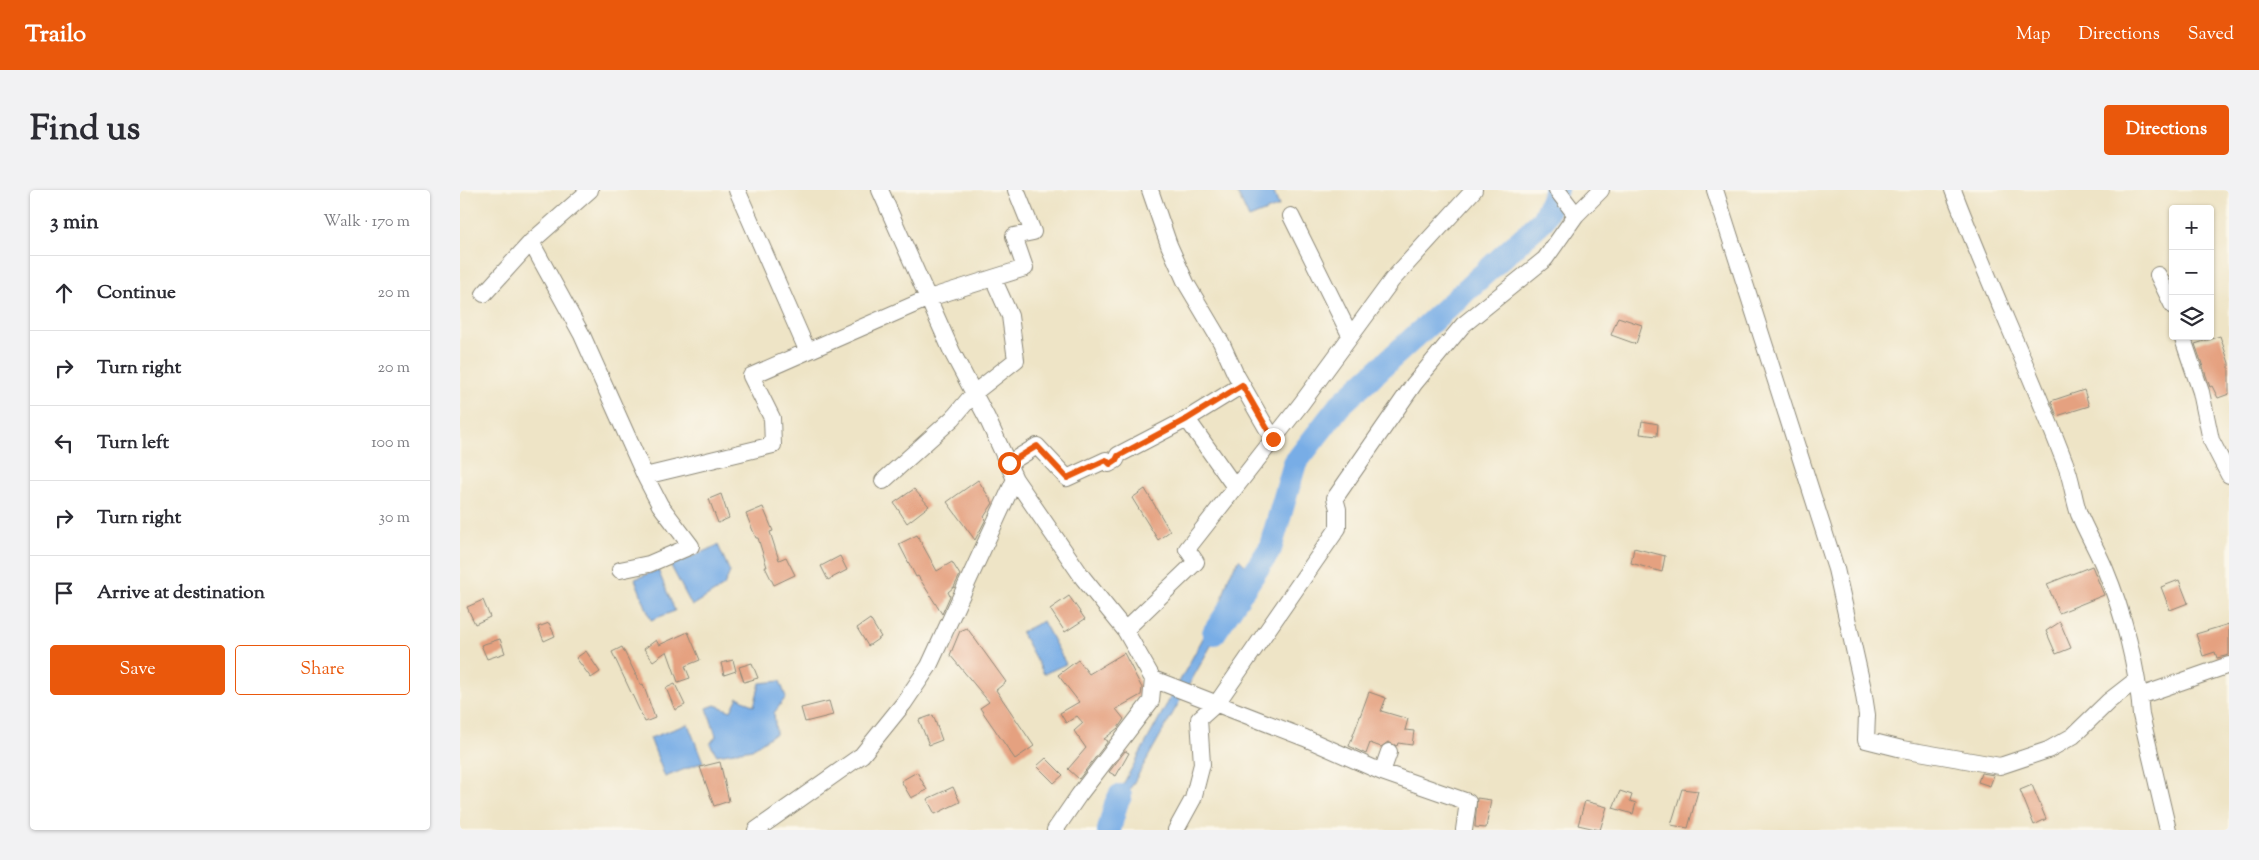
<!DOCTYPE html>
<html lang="en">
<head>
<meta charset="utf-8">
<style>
	:root { --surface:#fff; --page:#f2f2f3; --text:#2b2b33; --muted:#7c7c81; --line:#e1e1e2; --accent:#ea580c }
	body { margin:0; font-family:"Sorts Mill Goudy",serif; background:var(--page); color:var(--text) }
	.controls { position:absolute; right:15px; top:15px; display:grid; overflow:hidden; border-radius:5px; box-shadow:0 1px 4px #0004 }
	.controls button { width:45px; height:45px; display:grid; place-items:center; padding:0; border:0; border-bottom:1px solid var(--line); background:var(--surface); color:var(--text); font:25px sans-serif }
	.stop { position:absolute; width:15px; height:15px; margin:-11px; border:4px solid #ea580c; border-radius:50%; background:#fff }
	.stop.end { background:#ea580c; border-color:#fff; box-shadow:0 1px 5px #0008 }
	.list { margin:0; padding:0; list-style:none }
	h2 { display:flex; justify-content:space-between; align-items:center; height:65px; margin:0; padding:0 20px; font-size:21px }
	h2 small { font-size:16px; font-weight:400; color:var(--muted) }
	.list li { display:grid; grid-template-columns:32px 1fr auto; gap:15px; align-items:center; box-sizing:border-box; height:75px; padding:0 20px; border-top:1px solid var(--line) }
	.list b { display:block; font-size:19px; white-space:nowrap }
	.list em { font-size:16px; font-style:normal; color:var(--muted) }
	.actions { display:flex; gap:10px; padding:15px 20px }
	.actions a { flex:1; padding:11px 0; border:1px solid var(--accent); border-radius:5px; text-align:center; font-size:18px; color:var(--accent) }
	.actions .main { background:var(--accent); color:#fff }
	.icon { flex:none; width:28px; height:28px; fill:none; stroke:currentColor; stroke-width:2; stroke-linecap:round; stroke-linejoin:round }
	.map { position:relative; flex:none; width:1769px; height:640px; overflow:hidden; border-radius:5px }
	header { display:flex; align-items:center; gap:30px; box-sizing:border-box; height:70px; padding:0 25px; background:var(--accent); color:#fff }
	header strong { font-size:24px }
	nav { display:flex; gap:28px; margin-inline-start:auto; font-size:18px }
	.intro { display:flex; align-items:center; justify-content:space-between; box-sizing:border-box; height:120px; padding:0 30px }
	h1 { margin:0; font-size:35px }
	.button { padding:12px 22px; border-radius:5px; background:var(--accent); color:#fff; font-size:18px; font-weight:700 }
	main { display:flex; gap:30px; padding:0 30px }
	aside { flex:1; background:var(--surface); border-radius:5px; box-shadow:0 1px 4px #0004 }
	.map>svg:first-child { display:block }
</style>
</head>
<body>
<header>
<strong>Trailo</strong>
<nav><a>Map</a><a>Directions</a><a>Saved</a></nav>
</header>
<div class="intro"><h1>Find us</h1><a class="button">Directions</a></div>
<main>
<aside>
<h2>3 min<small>Walk · 170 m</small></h2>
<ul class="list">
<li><svg class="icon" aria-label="ahead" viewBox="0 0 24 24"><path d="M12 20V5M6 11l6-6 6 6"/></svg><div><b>Continue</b></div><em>20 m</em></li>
<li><svg class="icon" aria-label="right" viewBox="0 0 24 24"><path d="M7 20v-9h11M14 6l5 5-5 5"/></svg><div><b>Turn right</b></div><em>20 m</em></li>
<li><svg class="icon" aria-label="left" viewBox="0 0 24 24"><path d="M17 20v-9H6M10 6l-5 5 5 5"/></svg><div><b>Turn left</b></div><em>100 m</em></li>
<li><svg class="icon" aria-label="right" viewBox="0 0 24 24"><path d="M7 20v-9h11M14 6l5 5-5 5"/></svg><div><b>Turn right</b></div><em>30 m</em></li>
<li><svg class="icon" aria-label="arrive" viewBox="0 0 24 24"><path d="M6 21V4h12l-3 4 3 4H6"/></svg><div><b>Arrive at destination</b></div></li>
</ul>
<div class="actions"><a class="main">Save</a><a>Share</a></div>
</aside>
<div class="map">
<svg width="1769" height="640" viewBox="0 0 1769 640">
	<rect width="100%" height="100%" fill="#fbf7ec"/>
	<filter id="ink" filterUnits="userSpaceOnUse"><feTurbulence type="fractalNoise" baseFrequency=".02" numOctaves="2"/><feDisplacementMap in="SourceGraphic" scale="10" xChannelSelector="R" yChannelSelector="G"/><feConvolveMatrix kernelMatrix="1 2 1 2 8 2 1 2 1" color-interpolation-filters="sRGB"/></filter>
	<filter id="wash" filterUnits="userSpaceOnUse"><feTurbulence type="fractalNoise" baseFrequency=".0096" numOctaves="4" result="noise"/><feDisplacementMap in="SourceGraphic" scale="20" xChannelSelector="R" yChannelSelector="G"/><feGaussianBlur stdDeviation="1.12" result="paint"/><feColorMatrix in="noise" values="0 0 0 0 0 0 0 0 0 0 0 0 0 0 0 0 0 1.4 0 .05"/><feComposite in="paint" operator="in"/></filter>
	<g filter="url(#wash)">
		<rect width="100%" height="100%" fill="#eee4c6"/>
		<path fill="#78ade6" stroke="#526c88" d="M776,0H813L819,16L789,28Z
			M258,355L270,382L264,396L232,416L211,376Z
			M779,369L787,377L777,389L770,422L647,640H638L759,419L769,386Z
			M198,380L215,421L191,430L175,389Z
			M583,431L606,474L584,484L561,442Z
			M320,491L326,507L314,523L316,543L292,559L257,565L250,554L256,546L247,518L255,515L271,521L278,507L294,516L300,493Z
			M228,534L243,572L205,587L190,548Z"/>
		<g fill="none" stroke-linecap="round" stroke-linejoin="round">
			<path stroke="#78ade6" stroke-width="24" d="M754,443L810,359L835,273L880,215L1083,30L1096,0
				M649,640L656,614L660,606"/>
		</g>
		<g id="blocks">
			<path fill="#e5a180" d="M1158,127L1182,135L1176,154L1151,145Z
				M1760,146L1769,173V204L1758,208L1752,196L1750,197L1735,154Z
				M1624,200L1629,216L1597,226L1591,211Z
				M1182,231L1198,234L1197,246L1180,244Z
				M518,290L533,313L524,327L526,329L515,350L487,312Z
				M454,299L469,316L447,333L434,313Z
				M685,299L710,341L698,350L672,308Z
				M261,304L269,328L258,333L249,309Z
				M303,317L313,341L310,342L319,370L326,367L335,385L314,395L305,377H307L298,348H296L286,324Z
				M457,345L477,381L492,372L500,385L494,397L488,402L490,406L482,424L458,386L456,387L439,354Z
				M1174,358L1205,366L1202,382L1171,373Z
				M380,366L387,380L368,390L361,376Z
				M1632,376L1644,405L1599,423L1587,394Z
				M1719,390L1728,413L1710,420L1701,397Z
				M609,406L625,429L605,442L590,419Z
				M23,410L30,427L15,434L7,417Z
				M410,429L421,447L408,456L397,438Z
				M1600,432L1611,458L1596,464L1586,441Z
				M89,433L95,446L84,451L78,437Z
				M1769,434V465L1757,468L1755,462L1743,466L1736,444Z
				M507,438L546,492L536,500L574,556L555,569L520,518L529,512L490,465L500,441Z
				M228,442L240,470L225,476L230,488L218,492L207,461L193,471L184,459L196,450L199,455Z
				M40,449L45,463L27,469L21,455Z
				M162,457L181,495L183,494L195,528L185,532L152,462Z
				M126,461L140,482L131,488L116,468Z
				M664,463L682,498L681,505L656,519L664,529L658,538L644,549L648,551L619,589L608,579L626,558L614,541L623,533L617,526L606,533L600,523L619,512L598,485L618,470L629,484Z
				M273,470L276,481L264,485L261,473Z
				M292,473L298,488L284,492L279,477Z
				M215,494L225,515L215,520L206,498Z
				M909,502L926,508L921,521L948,529L945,540L954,541L952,555L938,553L937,556L928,552L921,557L910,553L906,564L889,556Z
				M369,511L373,525L345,532L341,518Z
				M473,525L482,550L469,555L459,530Z
				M665,561L669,563L656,586L649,582Z
				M586,568L603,585L594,593L577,576Z
				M260,572L269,611L254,616L240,577Z
				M457,582L467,600L451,608L441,591Z
				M1521,583L1534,585L1530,596L1518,592Z
				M1572,595L1586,629L1574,635L1560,600Z
				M493,597L500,612L475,624L467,609Z
				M1222,599L1238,601L1228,638L1211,635Z
				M1160,601L1172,605L1170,611L1176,613L1173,624L1153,618Z
				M1017,608L1031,610L1026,638L1015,637Z
				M1125,611L1147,617L1140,640L1118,635Z"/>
		</g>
	</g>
	<g filter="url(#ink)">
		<use href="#blocks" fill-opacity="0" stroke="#8c8878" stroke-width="1"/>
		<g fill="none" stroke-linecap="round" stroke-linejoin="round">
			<g stroke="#8c8878" stroke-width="18">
				<path id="minor" d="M277,0L347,160
					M420,0L492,162L527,228L555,289L623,388L665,440L693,489L691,511L619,605L595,640
					M690,0L709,55L726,93L761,152L775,183L813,249
					M1097,0L1116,25
					M1255,0L1376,379L1403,499L1407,525L1406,550L1442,559L1540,576L1588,560L1613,546L1649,511L1676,490
					M1493,0C1528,92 1570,181 1605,273C1612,289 1613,307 1619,324C1627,343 1637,360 1645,379C1663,422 1678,479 1681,525L1708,640
					M831,26L890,145
					M71,52L122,145L185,286L200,315L231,356L189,374L160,380
					M1698,85L1713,116
					M24,104L71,52L130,0
					M1722,146L1741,202L1751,250L1769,285
					M549,273L577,256L607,288L646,270L649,274L656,270L658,265L727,229
					M185,286L313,255L312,228L291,186L469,108L565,78L554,46L573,42L556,0
					M423,291L493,228L514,203L556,170L550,126L533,88
					M775,297L727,229L782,195
					M665,440L736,372L727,359L841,214L932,90L1014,0
					M693,489L845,548L922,582L929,562
					M1680,506L1769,475
					M922,582L1008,612L1004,640
					M296,640L402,565L444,513L469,476L555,289
					M716,640L733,609L742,574L739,529L757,513L878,338V319L875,308L954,194L1003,135L1085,69L1116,25L1141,0"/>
			</g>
			<use href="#minor" stroke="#fff" stroke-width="16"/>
		</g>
	</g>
	<g fill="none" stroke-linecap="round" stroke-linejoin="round" filter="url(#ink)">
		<path stroke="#ea580c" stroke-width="6" d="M549,273L577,256L607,288L646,270L650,274L656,270L658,266L727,229L782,195L813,249"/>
	</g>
</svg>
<div class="controls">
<button>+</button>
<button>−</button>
<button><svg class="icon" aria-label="layers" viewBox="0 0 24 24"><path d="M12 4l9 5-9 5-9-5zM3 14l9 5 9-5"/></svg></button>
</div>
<div class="stop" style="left:549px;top:273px"></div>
<div class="stop end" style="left:813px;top:249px"></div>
</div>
</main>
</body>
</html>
